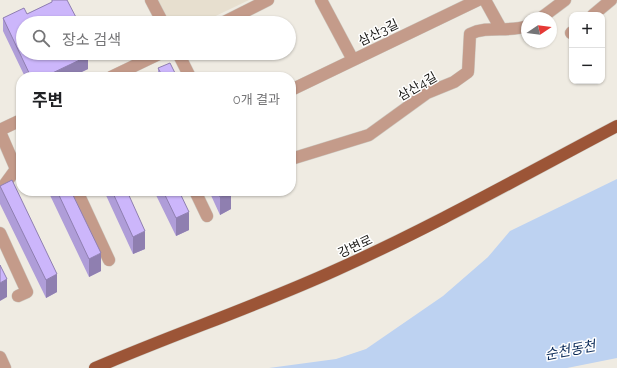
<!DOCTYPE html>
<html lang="ko">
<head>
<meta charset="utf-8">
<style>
	:root { --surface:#fff; --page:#f6f6f6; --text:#202124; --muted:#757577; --line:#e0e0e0 }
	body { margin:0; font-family:Raleway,"Noto Sans KR",sans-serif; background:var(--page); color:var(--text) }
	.controls { position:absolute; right:12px; top:12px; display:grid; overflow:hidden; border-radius:8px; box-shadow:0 1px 3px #0004 }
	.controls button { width:36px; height:36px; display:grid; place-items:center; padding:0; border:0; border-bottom:1px solid var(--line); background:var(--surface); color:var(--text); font:20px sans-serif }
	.compass { position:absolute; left:521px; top:12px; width:36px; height:36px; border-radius:50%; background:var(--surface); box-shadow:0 1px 3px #0004; rotate:77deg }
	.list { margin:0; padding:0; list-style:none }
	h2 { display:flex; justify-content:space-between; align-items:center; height:52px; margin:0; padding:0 16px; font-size:17px }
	h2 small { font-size:13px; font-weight:400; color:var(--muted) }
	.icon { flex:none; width:22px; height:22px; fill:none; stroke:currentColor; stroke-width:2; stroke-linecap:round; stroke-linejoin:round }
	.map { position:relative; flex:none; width:617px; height:368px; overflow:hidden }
	.search { position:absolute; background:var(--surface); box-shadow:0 1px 3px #0004; left:16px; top:16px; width:280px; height:44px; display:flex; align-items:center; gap:10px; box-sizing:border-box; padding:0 14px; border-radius:22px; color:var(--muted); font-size:15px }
	.panel { position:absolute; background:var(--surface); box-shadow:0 1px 3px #0004; left:16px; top:72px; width:280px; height:124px; border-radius:16px }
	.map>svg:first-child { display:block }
</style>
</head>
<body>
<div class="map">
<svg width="617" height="368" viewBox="0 0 617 368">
	<rect width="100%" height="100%" fill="#efebe2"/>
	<path fill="#e7dfcf" d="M150,0H249L201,23H161Z"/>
	<path fill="#bdd2f1" d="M617,179V358L567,368H269L336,359L366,349L443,296L488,257L510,231Z"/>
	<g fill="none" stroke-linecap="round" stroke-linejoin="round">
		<g stroke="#cdc9c1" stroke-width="13">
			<path id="minor" d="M151,0L163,23
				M321,0L353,60
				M485,0L501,29
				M593,15L611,0
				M541,18L565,0
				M222,23L268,0
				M571,33L572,32
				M178,53L190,77
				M111,77L161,53
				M291,90L478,0
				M0,130L21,120
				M0,132L16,169L0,191
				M291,159L369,135L427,93L454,82L468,72L470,34C488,25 509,33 527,26
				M77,191L109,260
				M195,191L207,216
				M0,233L27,292L18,296
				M0,357L5,368"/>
		</g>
		<g stroke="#cdc9c1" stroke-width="13">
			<path id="major" d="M95,368C174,334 257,306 336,270C432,227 524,175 617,126"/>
		</g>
		<use href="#minor" stroke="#c49b8a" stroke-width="12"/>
		<use href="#major" stroke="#9c5537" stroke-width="12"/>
	</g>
	<path fill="#af9dd8" d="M67,0L23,23L88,69L71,77H25L3,31V18L27,14L52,2Z
		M158,68L177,77H158Z
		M0,186L57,292L46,298L0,204Z
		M48,191H71L101,271L89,277Z
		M104,191H127L145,249L133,254Z
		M154,191H179L189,230L176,236Z
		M209,191H231V209L220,215Z"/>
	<path fill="#8f7fb0" d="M88,56V69L71,77H44Z
		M231,191V209L220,215V197Z
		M189,212V230L176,236V218Z
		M145,231V249L133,254V237Z
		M101,253V271L89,277V259Z
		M57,274V292L46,298V280Z
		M7,279V297L0,301V283Z"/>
	<path fill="#ccb6fb" stroke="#8f7fb0" d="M52,0H67L79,23H23V53H87L88,56L44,77H31L3,18L24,8L27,14L52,2Z
		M170,63L177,77H163L158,68Z
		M12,180L57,274L46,280L0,186Z
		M57,191H71L101,253L89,259Z
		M112,191H127L145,231L133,237Z
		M163,191H179L189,212L176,218Z
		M217,191H231L220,197Z
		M0,265L7,279L0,283Z"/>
	<g text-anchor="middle" stroke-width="3" stroke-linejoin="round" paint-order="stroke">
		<g font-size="13" fill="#191815" stroke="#fff">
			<text transform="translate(378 32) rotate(-26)" y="5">삼산3길</text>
			<text transform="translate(417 86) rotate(-30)" y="5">삼산4길</text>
			<text transform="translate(355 246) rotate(-25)" y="5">강변로</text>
		</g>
		<g font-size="14" font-style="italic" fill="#0a2a58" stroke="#fff">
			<text transform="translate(570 350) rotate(-11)" y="5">순천동천</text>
		</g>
	</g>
</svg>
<div class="controls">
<button>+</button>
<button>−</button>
</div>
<svg class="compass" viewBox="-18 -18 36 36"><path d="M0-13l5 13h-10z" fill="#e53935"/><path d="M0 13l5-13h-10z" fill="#757577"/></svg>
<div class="search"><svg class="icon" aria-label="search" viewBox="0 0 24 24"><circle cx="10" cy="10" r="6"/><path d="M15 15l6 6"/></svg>장소 검색</div>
<section class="panel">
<h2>주변<small>0개 결과</small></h2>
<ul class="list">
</ul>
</section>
</div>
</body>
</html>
